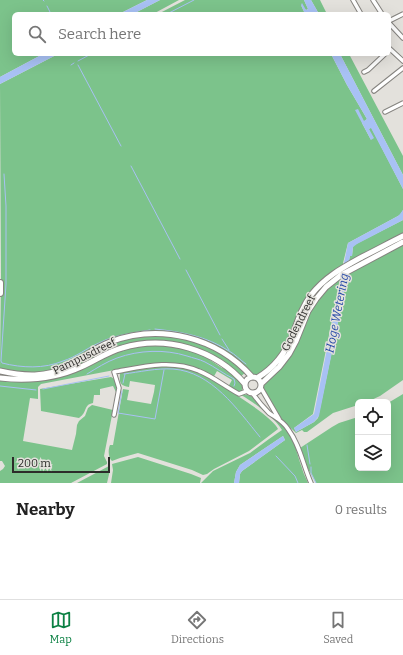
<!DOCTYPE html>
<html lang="en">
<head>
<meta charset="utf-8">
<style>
	:root { --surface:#fff; --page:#f2f2f2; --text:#222; --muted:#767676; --line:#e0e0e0; --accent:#0b8043 }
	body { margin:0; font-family:Bitter,serif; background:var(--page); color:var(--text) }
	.controls { position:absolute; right:12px; bottom:12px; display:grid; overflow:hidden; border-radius:6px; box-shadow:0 4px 16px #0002 }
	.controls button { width:36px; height:36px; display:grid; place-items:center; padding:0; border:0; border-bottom:1px solid var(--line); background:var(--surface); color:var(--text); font:20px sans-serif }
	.scale { position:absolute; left:12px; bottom:10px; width:98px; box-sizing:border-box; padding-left:4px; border:2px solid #2c2c2a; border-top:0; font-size:11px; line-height:14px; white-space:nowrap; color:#2c2c2a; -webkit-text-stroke:3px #e3e1dc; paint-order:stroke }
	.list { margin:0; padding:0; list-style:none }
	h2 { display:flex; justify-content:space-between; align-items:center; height:52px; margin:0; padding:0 16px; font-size:17px }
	h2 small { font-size:13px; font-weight:400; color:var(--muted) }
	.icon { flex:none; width:22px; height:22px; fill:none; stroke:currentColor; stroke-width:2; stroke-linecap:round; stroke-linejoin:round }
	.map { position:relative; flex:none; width:403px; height:483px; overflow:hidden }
	.search { position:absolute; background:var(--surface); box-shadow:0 4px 16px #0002; left:12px; right:12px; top:12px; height:44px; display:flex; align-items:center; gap:10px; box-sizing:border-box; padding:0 14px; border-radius:6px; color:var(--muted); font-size:15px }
	.sheet { height:116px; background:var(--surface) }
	nav { display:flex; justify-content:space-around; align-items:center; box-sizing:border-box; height:56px; border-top:1px solid var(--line); background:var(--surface); font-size:11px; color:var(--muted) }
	nav a { display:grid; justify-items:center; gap:2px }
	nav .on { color:var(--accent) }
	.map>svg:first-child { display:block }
</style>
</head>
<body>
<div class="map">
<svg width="403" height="483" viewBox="0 0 403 483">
	<rect width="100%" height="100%" fill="#e3e1dc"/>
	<path fill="#7cc38b" d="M0,0H147L119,14H14V54H43L0,77Z
		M160,0H179L153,14H133Z
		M185,0H304L308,9L306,10L301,5L305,14H158Z
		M311,0H320L327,14H319Z
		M58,54H76L77,56L81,54H331L347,85L367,119L362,123L371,140L369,129L371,127L403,189V210L400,215L398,216L348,243L343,263L344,265L314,290L284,349L266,370L256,376L253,375L226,353L177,334L125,336L69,364L52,371L23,373L0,368L1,279L0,84Z
		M340,54H349L403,156V175Z
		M403,220V235L348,263L350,256H352L353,247L354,245Z
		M403,243V380L380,396L367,402H358V405L333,413L307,432H304L302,430L296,433L278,416L264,391L263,386L264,383L282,365L309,311L322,292L341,276L313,414L294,428L296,432L314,422L318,418L341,308L346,274Z
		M142,335L179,337L217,350L246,372L240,377L198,349L139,343L77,367L45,377H0V372L44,375L106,345Z
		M157,344L191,350L211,359L210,360L222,368L228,369L243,384L242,391L239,393L228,387L232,380L217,371L213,378L179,364L125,368L41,384L38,387V399L30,398L23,441L72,450L76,434L77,425L79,421L85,416L88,408L92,405L113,410L104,456L107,462V464L71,483H0V471L3,469L5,466L2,461H0V379L53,377L125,348Z
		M166,366C178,366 189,368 199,373C213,379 274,417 278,429L249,451L214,469L207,474L203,475L192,470L138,453L120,458L112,461C108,457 108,450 110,445H113L123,389L129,390L127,400L151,404L154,392L155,385L130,381L129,387C118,385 120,381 120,372Z
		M111,377C116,379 117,387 116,392L113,386L100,389V395H94L93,403C83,405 88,412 79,418L41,411L40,389Z
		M244,394L253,397L286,429C295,440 297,455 302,468C303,473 306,478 308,483H239L240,474L242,471L285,440L283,436L240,465L236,472L234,483H201L213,471L250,453L269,439L282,430C274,417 255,403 241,395Z
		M403,394V483H316C310,472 302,460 300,448L332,427L339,423L358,417V468H388V403Z
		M138,457L191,474L201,478L200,483H111L113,470L112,464Z
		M109,466L110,470L107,483H77Z"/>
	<path fill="#a8c1f4" d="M147,0H160L133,14H119Z
		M304,0H311L319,14H305L301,5L302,3L306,10L308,9Z
		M43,54H58L0,84V77Z
		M331,54H340L403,175V189L371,128L369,129L374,138L371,140L355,110L358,109L364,121L367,119L347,85Z
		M403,210V220L357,244L353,247L352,256H350L341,308L319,416L314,422L296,432L294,428L314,414L348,243L398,216L400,214Z
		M283,436L285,440L242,471L240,474L239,483H234L236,472L240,465Z"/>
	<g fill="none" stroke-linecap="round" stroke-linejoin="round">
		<path stroke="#a8c1f4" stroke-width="1" d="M43,0L44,1
			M47,6L51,14
			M167,14L194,0
			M78,61L91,54
			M71,65L74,63
			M78,65L121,146
			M131,166L180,259
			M4,174L6,206V284L1,361L2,363C22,368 44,369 63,361C76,357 87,348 99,343C114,335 133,333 150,330
			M186,270L220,335
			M155,329C182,332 206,336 229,351C235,354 240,360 246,364
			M222,339L229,350
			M87,374C97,368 106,362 117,358C139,350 165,349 187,356C193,358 199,359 205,362C215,367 224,374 234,379L235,383L234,386
			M124,374C139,372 157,368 173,369C212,372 237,409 260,437
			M123,383L125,374
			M0,386L36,390
			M43,389L109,376
			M122,391L118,413L155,419L164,370
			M307,445L310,464
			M276,456L295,476L298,483
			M311,467V473L316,483"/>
		<g stroke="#85837f" stroke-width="5.5">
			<path id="street" d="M353,0L361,14
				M373,0L382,14
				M389,21L403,14
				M389,23L403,38
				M389,48L403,61
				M364,72L368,70L385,54
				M374,91L403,68
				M385,112L403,103
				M261,388L279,419
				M253,394C258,401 263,407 269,413C276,418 283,421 288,429C300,445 303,465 311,483
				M114,415L119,388L114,372C142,367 171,359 199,371C212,376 226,387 239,394L247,391"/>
		</g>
		<g stroke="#85837f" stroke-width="7">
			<path id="secondary" d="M0,371C23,376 47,378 68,366C83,358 94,348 110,342C160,323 217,337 252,377
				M245 385a8 8 0 1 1 16 0a8 8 0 1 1-16 0Z
				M0,378C28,381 55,379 81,367C95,361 107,352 122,348C166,335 215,349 245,384
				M257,378C274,368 286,352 293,334C298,320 302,307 311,295C325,277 342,268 362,257C376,250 389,243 403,236
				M261,384L279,367L289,354L296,341L308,311L316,299L326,287L341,275L403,242"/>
		</g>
		<g stroke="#85837f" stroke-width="8">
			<path id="highway" d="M0,283V293"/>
		</g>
		<use href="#street" stroke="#fff" stroke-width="3.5"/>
		<use href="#secondary" stroke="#fff" stroke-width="5"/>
		<use href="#highway" stroke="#fff" stroke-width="6"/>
	</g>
	<g text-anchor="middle" stroke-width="3" stroke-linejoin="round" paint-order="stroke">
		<g font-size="11" fill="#2c2c2a" stroke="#e3e1dc">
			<text transform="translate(298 323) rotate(-63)" y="4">Godendreef</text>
			<text transform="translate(84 356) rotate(-26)" y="4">Pampusdreef</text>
		</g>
		<g font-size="12" font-style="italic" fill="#2549a8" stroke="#e3e1dc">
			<text transform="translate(337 313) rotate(-79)" y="4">Hoge Wetering</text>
		</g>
	</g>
</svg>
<div class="controls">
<button><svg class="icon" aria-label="locate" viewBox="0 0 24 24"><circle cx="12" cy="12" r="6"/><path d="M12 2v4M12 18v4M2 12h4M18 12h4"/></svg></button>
<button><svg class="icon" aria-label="layers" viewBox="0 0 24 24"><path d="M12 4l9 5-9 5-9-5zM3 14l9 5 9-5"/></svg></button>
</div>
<div class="scale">200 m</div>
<div class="search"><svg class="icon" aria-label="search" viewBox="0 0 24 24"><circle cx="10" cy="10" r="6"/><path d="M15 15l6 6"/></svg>Search here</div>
</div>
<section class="sheet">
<h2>Nearby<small>0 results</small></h2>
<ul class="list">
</ul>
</section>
<nav>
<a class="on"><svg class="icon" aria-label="map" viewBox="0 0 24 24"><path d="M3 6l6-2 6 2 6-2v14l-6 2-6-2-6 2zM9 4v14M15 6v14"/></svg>Map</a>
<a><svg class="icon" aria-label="directions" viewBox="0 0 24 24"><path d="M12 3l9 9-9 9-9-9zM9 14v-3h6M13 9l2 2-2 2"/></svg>Directions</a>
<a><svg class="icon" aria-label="saved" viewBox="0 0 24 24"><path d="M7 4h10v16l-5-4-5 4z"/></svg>Saved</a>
</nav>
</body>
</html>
